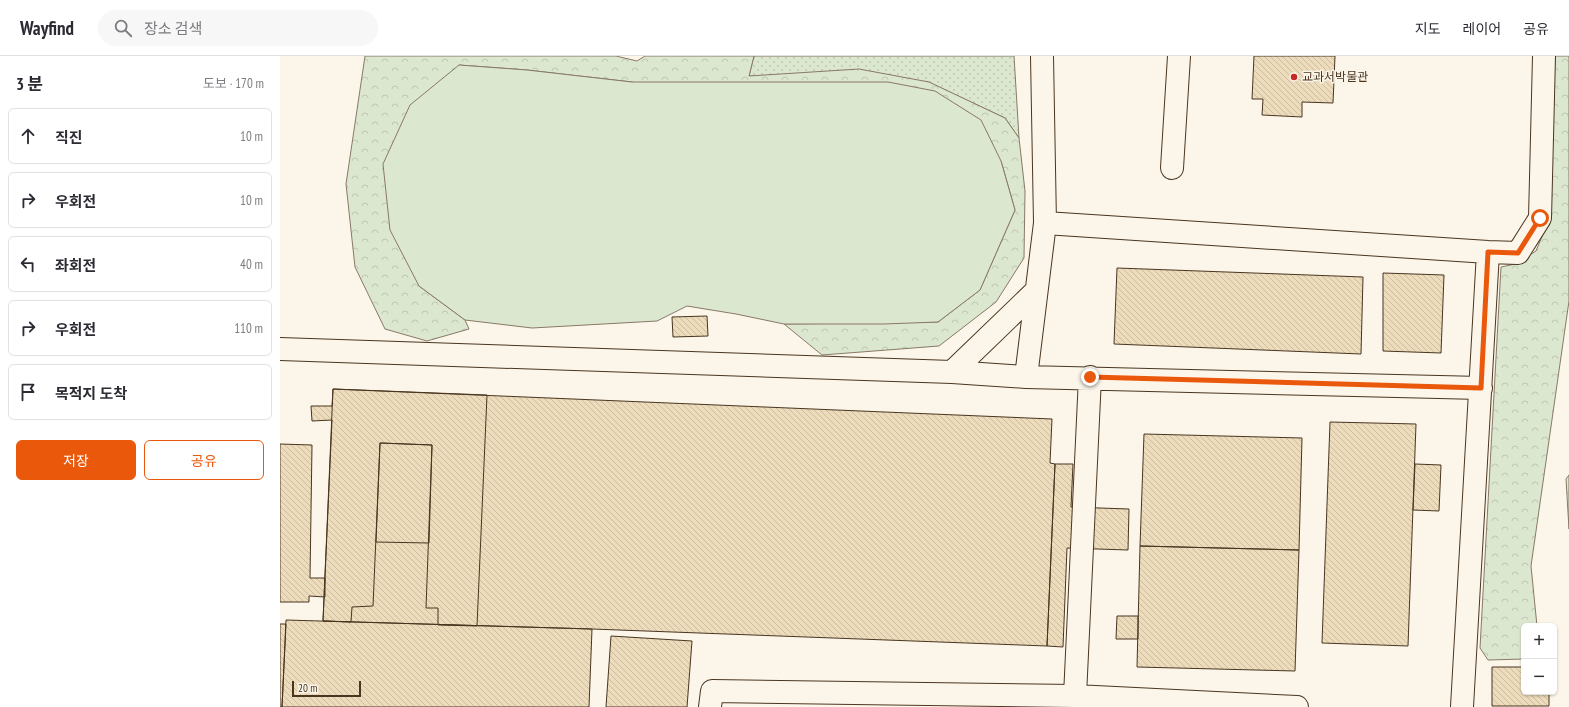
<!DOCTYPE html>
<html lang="ko">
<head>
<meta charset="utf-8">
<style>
	:root { --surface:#fff; --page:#f7f7f7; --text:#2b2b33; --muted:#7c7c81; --line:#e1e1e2; --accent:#ea580c }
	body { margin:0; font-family:"PT Sans Narrow","Noto Sans KR",sans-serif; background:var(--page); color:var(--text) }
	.controls { position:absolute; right:12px; bottom:12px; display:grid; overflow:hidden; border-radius:6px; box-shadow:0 1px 3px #0004 }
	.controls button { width:36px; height:36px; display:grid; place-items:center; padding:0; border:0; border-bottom:1px solid var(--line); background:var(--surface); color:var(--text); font:20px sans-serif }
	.scale { position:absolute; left:12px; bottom:10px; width:69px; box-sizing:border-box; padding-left:4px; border:2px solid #4a3520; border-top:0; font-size:11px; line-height:14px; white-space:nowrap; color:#4a3520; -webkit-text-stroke:3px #fbf6e9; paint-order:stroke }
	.stop { position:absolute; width:12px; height:12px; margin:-9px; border:3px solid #ea580c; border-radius:50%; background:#fff }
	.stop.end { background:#ea580c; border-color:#fff; box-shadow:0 1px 4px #0008 }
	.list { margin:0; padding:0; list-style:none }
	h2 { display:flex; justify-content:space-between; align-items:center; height:52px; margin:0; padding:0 16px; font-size:17px }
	h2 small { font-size:13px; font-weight:400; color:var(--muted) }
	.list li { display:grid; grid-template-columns:26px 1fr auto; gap:12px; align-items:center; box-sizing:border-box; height:56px; margin:0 8px 8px; padding:0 8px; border:1px solid var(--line); border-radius:6px }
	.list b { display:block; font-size:15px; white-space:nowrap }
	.list em { font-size:13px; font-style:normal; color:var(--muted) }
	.actions { display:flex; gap:8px; padding:12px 16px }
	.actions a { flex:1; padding:9px 0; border:1px solid var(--accent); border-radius:6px; text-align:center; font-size:14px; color:var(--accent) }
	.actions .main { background:var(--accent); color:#fff }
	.icon { flex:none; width:22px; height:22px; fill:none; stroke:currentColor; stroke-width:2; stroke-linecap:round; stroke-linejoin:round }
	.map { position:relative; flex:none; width:1289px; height:651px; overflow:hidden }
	header { display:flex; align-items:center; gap:24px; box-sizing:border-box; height:56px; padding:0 20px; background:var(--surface); border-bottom:1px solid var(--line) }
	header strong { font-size:19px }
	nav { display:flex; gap:22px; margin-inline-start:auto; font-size:14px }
	.search { width:280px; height:36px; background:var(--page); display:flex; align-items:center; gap:10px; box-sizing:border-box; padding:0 14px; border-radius:22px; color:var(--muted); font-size:15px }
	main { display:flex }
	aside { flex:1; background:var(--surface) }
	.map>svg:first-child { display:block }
</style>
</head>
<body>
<header>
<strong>Wayfind</strong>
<div class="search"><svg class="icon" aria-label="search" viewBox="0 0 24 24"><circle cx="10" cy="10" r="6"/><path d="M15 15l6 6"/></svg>장소 검색</div>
<nav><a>지도</a><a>레이어</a><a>공유</a></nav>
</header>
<main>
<aside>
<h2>3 분<small>도보 · 170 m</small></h2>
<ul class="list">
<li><svg class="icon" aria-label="ahead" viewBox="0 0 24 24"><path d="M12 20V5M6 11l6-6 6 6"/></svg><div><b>직진</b></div><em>10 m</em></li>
<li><svg class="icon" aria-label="right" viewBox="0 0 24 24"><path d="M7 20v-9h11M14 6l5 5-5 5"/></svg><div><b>우회전</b></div><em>10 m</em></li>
<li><svg class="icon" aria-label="left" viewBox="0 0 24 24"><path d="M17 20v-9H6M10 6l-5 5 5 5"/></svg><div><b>좌회전</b></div><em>40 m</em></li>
<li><svg class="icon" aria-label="right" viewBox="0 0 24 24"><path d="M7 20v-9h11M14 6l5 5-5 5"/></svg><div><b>우회전</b></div><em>110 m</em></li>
<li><svg class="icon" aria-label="arrive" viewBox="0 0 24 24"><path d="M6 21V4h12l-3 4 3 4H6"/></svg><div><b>목적지 도착</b></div></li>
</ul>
<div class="actions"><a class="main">저장</a><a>공유</a></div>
</aside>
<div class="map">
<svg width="1289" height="651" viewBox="0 0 1289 651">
	<defs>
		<pattern id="green-dots" width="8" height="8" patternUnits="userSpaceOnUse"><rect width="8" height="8" fill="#dce7d0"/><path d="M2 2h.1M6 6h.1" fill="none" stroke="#bec7b2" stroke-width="1.8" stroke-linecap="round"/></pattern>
		<pattern id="forest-crowns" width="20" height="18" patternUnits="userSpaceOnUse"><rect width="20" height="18" fill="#dce7d0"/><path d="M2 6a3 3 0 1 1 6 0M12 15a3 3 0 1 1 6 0" fill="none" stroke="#bec7b2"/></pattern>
		<pattern id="building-back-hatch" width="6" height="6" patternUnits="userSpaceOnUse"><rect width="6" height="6" fill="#ecdcbc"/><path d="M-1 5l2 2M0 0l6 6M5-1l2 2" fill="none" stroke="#ccbda1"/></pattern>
	</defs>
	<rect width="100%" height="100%" fill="#fbf6e9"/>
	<path fill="url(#green-dots)" stroke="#887966" d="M474,0H734L739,82L725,62L648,26L469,20Z"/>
	<path fill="url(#forest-crowns)" stroke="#887966" d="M85,0H336L357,5L365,0H474L469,20L579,13L649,26L725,62L739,82L745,135L744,202L716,246L659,290L542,299L504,268L658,266L700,234L735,154L721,105L352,26L247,14L179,9L139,230L185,264L189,273L147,285L105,273L75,211L66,128Z
		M1275,0H1289V245L1251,510L1257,570H1244V603L1208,604L1200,592L1221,211L1235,208L1256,195L1268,166Z
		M1289,419V473L1286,423Z"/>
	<path fill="#dce7d0" stroke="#887966" d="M179,9L247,14L352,26H608L655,35L701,64L721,105L735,154L700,234L658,266L604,268H504L456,258L407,250L377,265L252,272L185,264L139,230L110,174L103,108L130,49Z"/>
	<path fill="url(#building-back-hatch)" stroke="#4a3520" d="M974,0H1055L1053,47L1022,46V61L982,59L983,43H972Z
		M837,212L1083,221L1081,298L834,288Z
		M1103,217L1164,219L1161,297L1103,295Z
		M427,260L428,280L393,281L392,261Z
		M53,333L772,363L770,407L775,408L767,590L312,573L43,565L52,364L32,365L31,350H52Z
		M53,333L207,339L197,570L158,569V552H146L152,389L100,387L93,550L72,551L71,566L43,565Z
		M1050,366L1136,368L1128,590L1042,587Z
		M864,378L1022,382L1019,494L860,490Z
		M100,387L152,389L149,487L96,486Z
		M0,388L32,389L30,522H45V541L29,540V546H0Z
		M775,408H793L791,451L849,453L848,494L787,492L783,591L767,590Z
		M1135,408L1161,409L1159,455L1133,454Z
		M860,490L1019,494L1015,615L857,611Z
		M837,560H858V583H836Z
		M6,564L312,573L309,651H2Z
		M0,568H6L2,651H0Z
		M331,580L412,585L407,651H326Z
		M1212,611H1244V636H1269V650H1212Z"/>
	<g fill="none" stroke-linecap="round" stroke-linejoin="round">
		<g stroke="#4a3520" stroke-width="24">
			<path id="minor" d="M892,112L899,0
				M765,167L1208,196L1238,197L1260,162L1264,0
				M0,293L672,316L746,321L765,167L762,0
				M672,316L756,235
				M746,321L1201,332
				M795,640L810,321
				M430,651L432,635L795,640L1017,651
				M1182,651L1208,196"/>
		</g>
		<use href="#minor" stroke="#fbf6e9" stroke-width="22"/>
	</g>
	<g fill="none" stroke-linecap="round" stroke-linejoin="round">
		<path stroke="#ea580c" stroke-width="5" d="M810,321L1201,332L1208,196L1238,197L1260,162"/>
	</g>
	<circle fill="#c62828" stroke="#fbf6e9" stroke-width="1.5" cx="1014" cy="21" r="4"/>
	<g text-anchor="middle" stroke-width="3" stroke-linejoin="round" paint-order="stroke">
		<g font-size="12" fill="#4a3520" stroke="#fbf6e9" text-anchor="start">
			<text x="1022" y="25">교과서박물관</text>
		</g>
	</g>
</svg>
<div class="controls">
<button>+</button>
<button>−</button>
</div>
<div class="scale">20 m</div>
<div class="stop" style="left:1260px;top:162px"></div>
<div class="stop end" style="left:810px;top:321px"></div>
</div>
</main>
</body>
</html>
